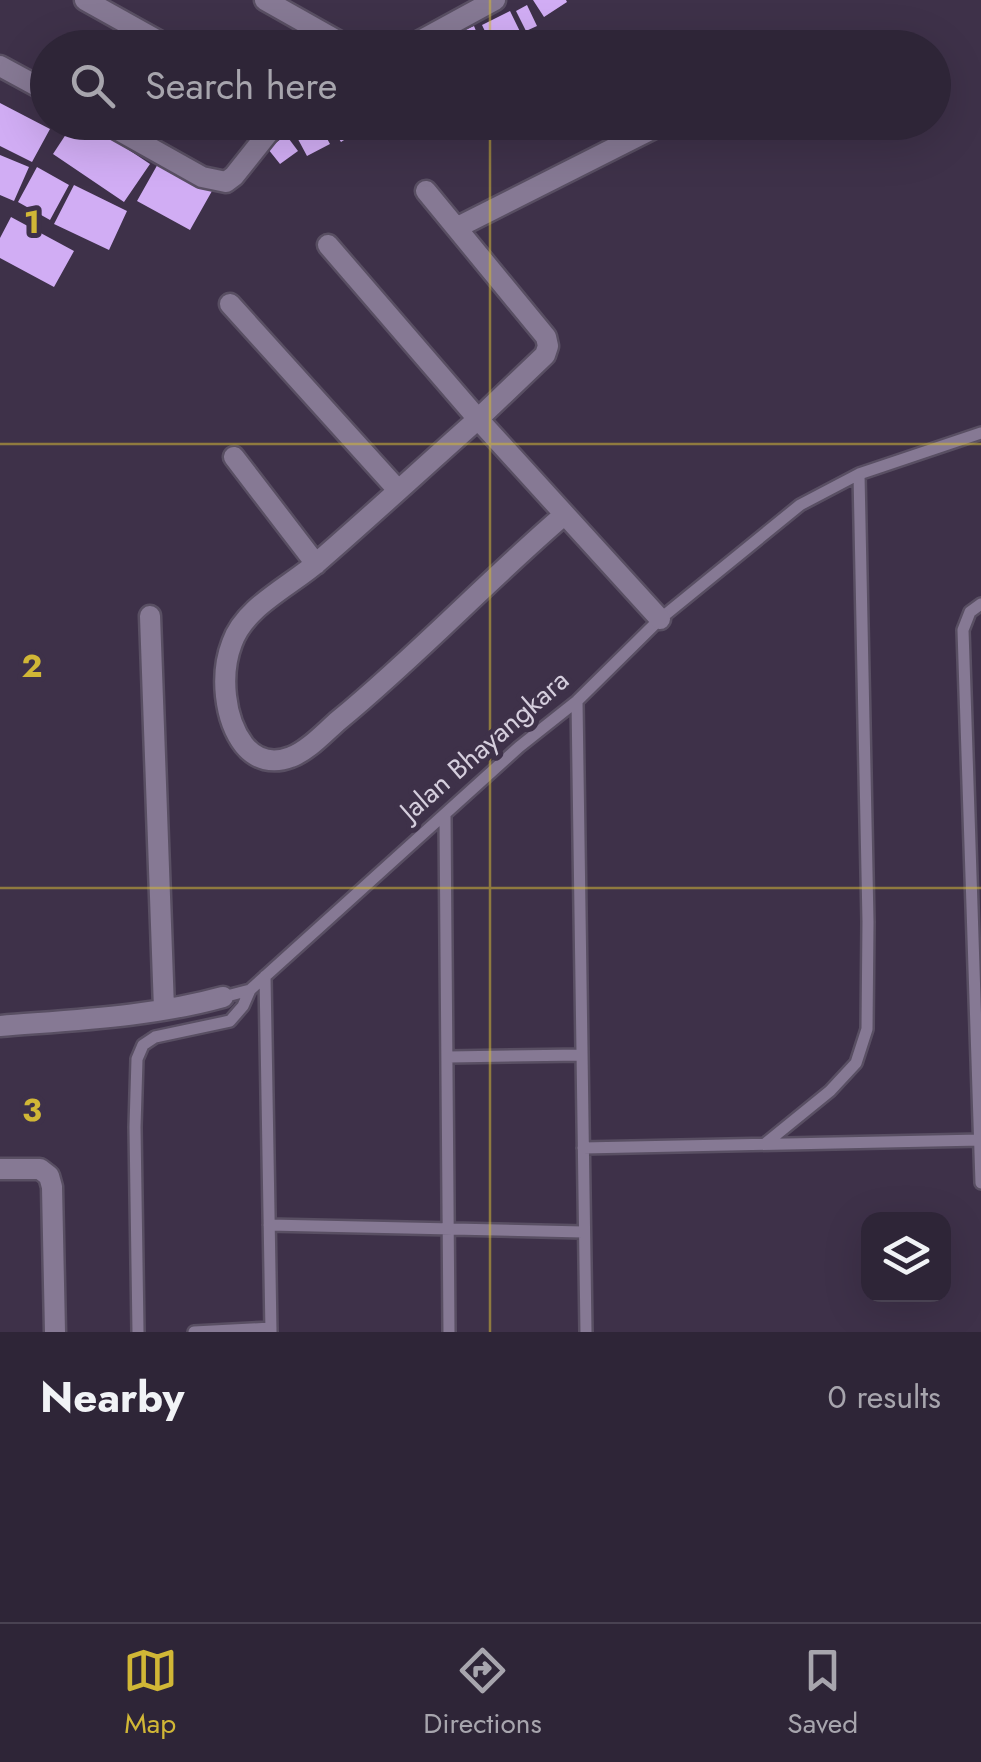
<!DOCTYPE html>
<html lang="en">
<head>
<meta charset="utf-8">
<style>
	:root { --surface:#2e2537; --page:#3a3142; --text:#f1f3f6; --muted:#a7a5ad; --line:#494252; --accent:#d1b736 }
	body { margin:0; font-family:Jost,sans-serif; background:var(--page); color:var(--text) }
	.controls { position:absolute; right:30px; bottom:30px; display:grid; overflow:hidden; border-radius:20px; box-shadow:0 10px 40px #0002 }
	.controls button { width:90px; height:90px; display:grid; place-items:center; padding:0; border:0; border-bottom:2px solid var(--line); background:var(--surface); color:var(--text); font:50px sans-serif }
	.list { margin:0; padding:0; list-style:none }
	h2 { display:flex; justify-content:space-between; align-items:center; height:130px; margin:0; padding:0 40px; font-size:42px }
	h2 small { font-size:32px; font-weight:400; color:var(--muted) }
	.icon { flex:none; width:55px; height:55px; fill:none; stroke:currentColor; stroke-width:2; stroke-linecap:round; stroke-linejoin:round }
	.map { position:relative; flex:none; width:981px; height:1332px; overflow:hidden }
	.search { position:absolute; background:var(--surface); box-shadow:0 10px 40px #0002; left:30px; right:30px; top:30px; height:110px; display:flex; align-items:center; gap:25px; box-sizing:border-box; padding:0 35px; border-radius:55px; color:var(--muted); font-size:38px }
	.sheet { height:290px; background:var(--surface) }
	nav { display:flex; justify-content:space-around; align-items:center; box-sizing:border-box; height:140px; border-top:2px solid var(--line); background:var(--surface); font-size:28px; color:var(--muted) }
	nav a { display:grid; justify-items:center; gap:5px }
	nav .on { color:var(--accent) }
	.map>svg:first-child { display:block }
</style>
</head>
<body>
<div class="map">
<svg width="981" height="1332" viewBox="0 0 981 1332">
	<rect width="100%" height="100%" fill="#3e3149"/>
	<path fill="#d1adf4" d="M533,0H566L567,2L544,17Z
		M527,5L537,26L526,31L516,11Z
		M510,11L528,48H493L482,25Z
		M474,26L483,48H433L432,44Z
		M0,103L50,129L32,162L0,146Z
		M74,122H87L150,164L124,202L53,154Z
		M303,122H318L330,144L307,156L292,128Z
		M328,122H356L361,129L341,142Z
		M286,135L298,151L280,164L268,149Z
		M0,155L29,167L14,201L0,195Z
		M159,162L212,191L190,230L137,201Z
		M37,167L69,185L50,220L18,202Z
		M74,185L127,211L109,250L54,224Z
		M11,217L74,251L54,287L0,258V238Z"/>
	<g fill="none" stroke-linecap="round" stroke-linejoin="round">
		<g stroke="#594f63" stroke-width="16">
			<path id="service" d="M981,604L970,612L963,630L981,1183
				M577,701L586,1332
				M445,816L449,1332
				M265,976L271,1332
				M223,997L250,990L519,747L577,701L660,619L800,505L859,474L981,433
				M449,1057L582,1055
				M766,1143L830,1091L856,1063L867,1029L868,922L859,474
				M583,1148L981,1140
				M269,1225L583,1232
				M138,1332L135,1127L137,1059L143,1045L155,1037L230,1021L243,1006L250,990
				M194,1332L271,1328"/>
		</g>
		<g stroke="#594f63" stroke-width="25">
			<path id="minor" d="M85,0L171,48
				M265,0L350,48
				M407,48L495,0
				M0,66L48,92
				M104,122L202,177L226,182L234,176L277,122
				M458,227L666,122
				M328,245L478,419L545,355L548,346L546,337L426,191
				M230,304L398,490
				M234,457L316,564
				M564,515C487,581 417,656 339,720C325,732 308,751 291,757C273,764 256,760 244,745C224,719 220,674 232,643C245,606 291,586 319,561C373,514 425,466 478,419L660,619
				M150,616L164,1009
				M0,1026C74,1020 151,1017 223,997
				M0,1169H40L49,1176L52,1187L55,1332"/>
		</g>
		<use href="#service" stroke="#867994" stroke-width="11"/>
		<use href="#minor" stroke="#867994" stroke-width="20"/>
	</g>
	<path fill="none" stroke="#d1b736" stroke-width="2.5" stroke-opacity="0.55" d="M490,0V48M490,122V1332M0,444H981M0,888H981"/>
	<g text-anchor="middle" stroke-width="10" stroke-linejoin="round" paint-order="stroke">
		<g font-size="28" fill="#d5cedd" stroke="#3e3149">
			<text transform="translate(484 745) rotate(-41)" y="10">Jalan Bhayangkara</text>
		</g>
	</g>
	<g font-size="32" text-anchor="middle" font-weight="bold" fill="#d1b736" stroke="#3e3149" stroke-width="10" stroke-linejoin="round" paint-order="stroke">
		<text x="32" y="233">1</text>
		<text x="32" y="677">2</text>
		<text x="32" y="1121">3</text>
	</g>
</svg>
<div class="controls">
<button><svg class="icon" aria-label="layers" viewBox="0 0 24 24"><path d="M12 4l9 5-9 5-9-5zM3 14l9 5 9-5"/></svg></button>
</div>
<div class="search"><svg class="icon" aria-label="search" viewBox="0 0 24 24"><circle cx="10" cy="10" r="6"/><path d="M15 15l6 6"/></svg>Search here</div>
</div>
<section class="sheet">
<h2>Nearby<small>0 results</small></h2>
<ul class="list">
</ul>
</section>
<nav>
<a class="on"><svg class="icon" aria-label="map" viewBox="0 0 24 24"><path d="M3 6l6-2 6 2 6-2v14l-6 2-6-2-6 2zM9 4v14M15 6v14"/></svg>Map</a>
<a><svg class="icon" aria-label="directions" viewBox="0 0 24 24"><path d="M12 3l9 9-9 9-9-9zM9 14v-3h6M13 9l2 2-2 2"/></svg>Directions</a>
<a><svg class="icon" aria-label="saved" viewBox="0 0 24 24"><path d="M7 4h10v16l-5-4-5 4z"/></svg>Saved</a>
</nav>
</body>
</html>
